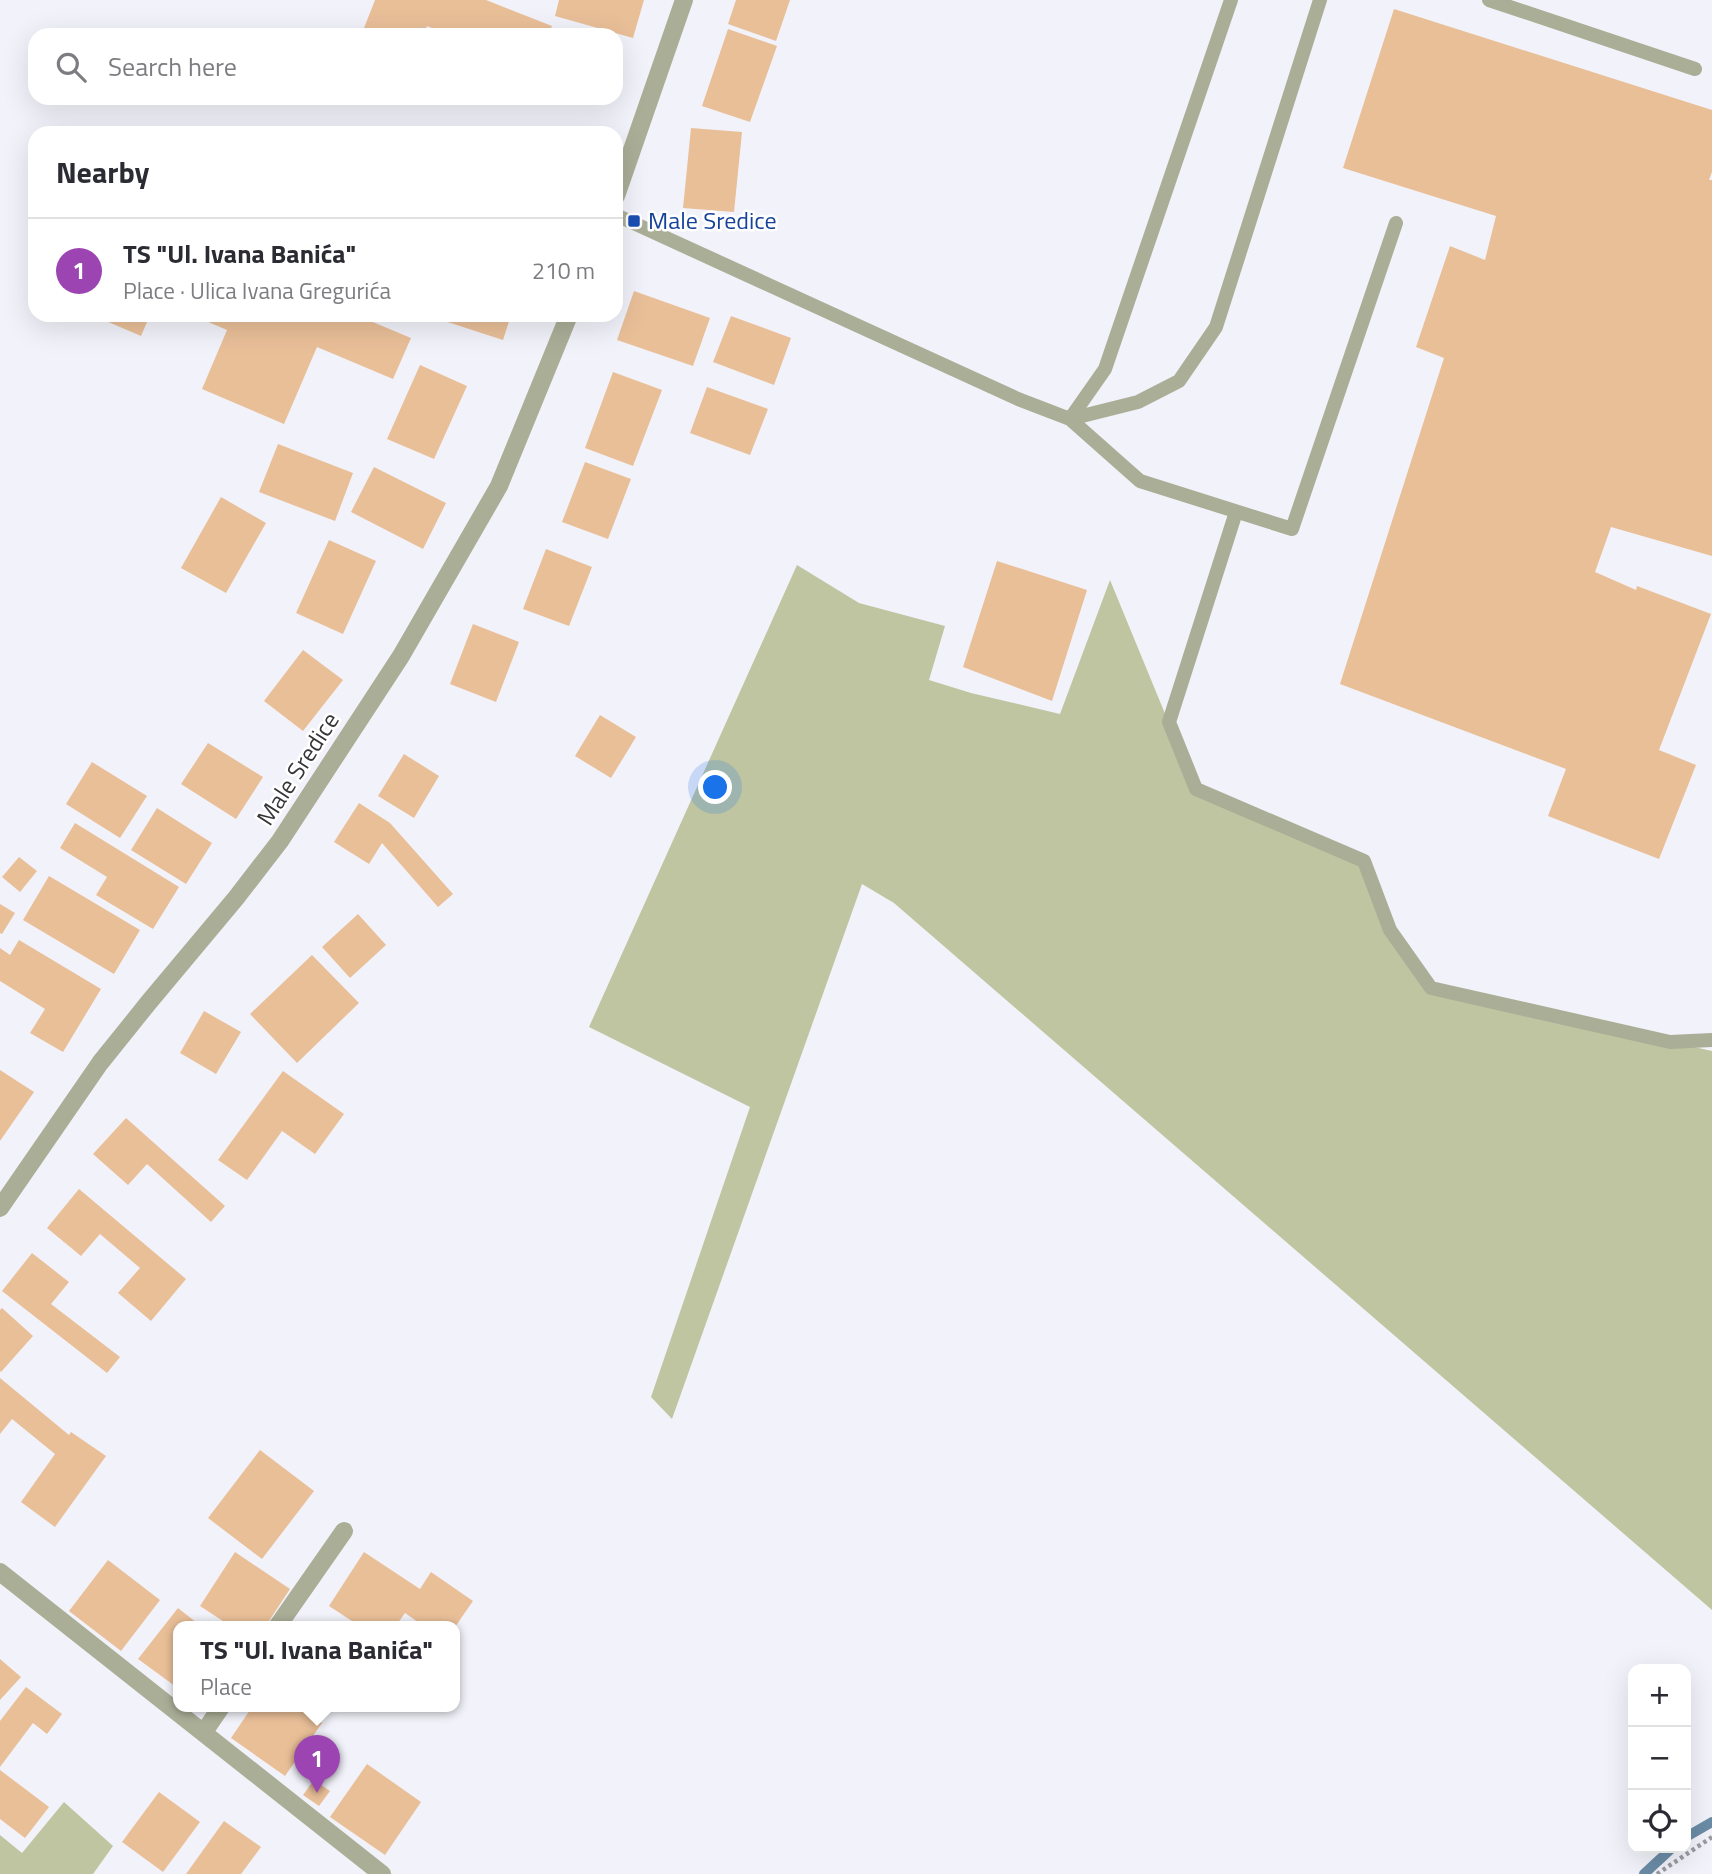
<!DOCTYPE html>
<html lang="en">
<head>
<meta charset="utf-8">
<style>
	:root { --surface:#fff; --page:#f2f2f3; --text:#2b2b33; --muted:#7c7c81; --line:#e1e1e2; --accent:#9c45b2 }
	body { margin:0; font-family:"Titillium Web",sans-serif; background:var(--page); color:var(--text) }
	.controls { position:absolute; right:21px; bottom:21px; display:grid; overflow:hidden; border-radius:14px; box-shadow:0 7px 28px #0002 }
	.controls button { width:63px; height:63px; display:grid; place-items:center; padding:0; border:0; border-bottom:2px solid var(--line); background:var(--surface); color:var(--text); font:35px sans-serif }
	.you { position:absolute; left:716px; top:788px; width:24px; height:24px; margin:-18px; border:5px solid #fff; border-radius:50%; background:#1a73e8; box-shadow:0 0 0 10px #1a73e833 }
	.badge { display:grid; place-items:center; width:46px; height:46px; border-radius:50%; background:var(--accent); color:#fff; font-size:23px; font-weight:700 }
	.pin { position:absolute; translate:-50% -58px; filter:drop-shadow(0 2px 4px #0008) }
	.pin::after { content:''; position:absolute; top:37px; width:24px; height:21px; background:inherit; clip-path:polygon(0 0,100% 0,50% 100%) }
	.popup { position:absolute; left:173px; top:1621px; width:287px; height:91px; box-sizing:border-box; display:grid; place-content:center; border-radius:14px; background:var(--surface); filter:drop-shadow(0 2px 5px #0005); font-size:23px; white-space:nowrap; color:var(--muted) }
	.popup b { font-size:26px; color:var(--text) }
	.popup::after { content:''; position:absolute; left:50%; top:100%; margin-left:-14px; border:14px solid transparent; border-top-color:var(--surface) }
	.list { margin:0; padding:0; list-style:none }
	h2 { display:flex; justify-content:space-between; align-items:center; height:91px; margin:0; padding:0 28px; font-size:30px }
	h2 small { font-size:23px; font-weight:400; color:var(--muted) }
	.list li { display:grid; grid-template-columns:46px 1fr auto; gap:21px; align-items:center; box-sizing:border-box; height:105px; padding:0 28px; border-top:2px solid var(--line) }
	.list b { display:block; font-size:26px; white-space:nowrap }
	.list p { margin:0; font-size:23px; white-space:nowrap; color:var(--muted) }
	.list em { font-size:23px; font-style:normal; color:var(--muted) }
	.icon { flex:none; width:38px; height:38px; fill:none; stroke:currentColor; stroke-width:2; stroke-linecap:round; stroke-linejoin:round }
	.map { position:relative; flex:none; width:1712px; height:1874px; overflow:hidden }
	.search { position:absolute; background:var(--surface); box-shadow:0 7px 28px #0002; left:28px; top:28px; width:595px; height:77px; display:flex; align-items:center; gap:18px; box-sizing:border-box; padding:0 24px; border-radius:21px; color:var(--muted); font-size:26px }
	.panel { position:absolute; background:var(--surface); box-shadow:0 7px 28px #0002; left:28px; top:126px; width:595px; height:196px; border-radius:21px }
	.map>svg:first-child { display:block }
</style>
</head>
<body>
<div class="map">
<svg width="1712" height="1874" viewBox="0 0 1712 1874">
	<rect width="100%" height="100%" fill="#f2f2fa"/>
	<path fill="#c0c5a1" d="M797,565L859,603L945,626L929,680L971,693L1060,714L1110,580L1196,789L1364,861L1390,930L1431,988L1712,1051V1610L894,903L862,884L672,1419L651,1397L750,1107L589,1027Z
		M64,1802L113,1846L93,1874H0V1835L22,1853Z"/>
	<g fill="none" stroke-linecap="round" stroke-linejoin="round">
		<path stroke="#6b8ca6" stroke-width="10" d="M1686,1837L1712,1822
			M1644,1874L1672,1848"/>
	</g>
	<path fill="#e9bf98" d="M375,0H486L552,26L548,35H449L427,26L423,35H382L364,28Z
		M559,0H644L633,38L555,16Z
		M736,0H790L776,41L728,24Z
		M1394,9L1712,110V172L1709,180H1712V556L1611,527L1595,572L1636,590L1637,586L1711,614L1659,750L1696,765L1659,859L1548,816L1566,769L1340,684L1444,358L1416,347L1450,246L1485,260L1496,216L1343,168Z
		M728,29L777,46L750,122L702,106Z
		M691,128L742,132L734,212L683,208Z
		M634,291L710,318L693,366L617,340Z
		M92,315H150L141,336Z
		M192,315H356L411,338L393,379L317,347L284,424L202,389L227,330Z
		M426,315H511L503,340Z
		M731,316L791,338L774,385L713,362Z
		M420,365L467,386L434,459L387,439Z
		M613,372L662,390L633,466L585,448Z
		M707,387L768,409L750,455L690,433Z
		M278,444L353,473L335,521L259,492Z
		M585,462L631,479L608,539L562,522Z
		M374,467L446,503L423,549L351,512Z
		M221,497L266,523L226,593L181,568Z
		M329,540L376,561L343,634L296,613Z
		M546,549L592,567L569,626L523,609Z
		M997,561L1087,590L1052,701L963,667Z
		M473,624L519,642L496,702L450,684Z
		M303,650L343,680L303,731L264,701Z
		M600,715L636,737L611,778L575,756Z
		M208,743L263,777L236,819L181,784Z
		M404,754L439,776L414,818L378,796Z
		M92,762L147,796L120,838L66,804Z
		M359,803L390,823L453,894L438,907L382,843L369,864L334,842Z
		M157,808L212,843L186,884L131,850Z
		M75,823L179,887L153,929L96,895L107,877L60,848Z
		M19,857L37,871L20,892L2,877Z
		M49,876L140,930L114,974L23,920Z
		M0,904L15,913L2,934L0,933Z
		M358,914L386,945L350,978L322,947Z
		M19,940L101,989L63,1052L30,1033L45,1009L0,981V948L10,955Z
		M312,955L359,1003L297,1063L250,1014Z
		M204,1011L241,1032L216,1074L180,1053Z
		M0,1070L34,1092L0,1141Z
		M283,1071L344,1114L315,1154L282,1131L247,1180L218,1160Z
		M126,1118L225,1206L211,1222L147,1164L128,1185L93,1154Z
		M79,1189L186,1279L151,1321L118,1293L140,1268L100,1234L81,1256L47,1228Z
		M32,1253L69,1282L51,1304L120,1357L107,1373L2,1291Z
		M2,1308L33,1336L1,1372L0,1371V1310Z
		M0,1378L69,1435L71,1432L106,1456L55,1527L21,1502L55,1454L12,1419L0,1434Z
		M260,1450L314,1491L262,1559L208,1518Z
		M235,1552L290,1589L265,1627H232L200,1606Z
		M364,1552L420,1589L431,1572L473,1601L455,1627H425L405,1613L395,1627H361L329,1606Z
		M108,1560L160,1600L121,1651L69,1611Z
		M178,1608L202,1627H179V1689L138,1659Z
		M0,1659L21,1677L0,1700Z
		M26,1687L62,1714L47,1734L33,1723L0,1767V1721Z
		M252,1707H298L322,1723L285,1776L231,1738Z
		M367,1764L421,1802L385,1855L330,1817Z
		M0,1770L49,1807L25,1838L0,1819Z
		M314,1780L330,1791L319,1806L303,1795Z
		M159,1792L200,1822L163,1872L122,1842Z
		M224,1821L261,1847L241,1874H186Z"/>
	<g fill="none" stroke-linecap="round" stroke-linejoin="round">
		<path stroke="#9a9aa0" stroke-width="4.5" stroke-dasharray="3.5 3.5" stroke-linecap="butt" d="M1657,1874L1712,1837"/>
		<path stroke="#abae97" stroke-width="14" d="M1489,0L1695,69
			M616,215L1018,399L1070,419L1140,481L1292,529L1396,223
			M1070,419L1138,402L1179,381L1216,327L1320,0
			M1070,419L1105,369L1231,0
			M1236,512L1169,722L1196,789L1364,861L1390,930L1431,988L1670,1042L1712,1040"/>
		<path stroke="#abae97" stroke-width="18" d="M0,1572L382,1874
			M277,1627L344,1531
			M204,1732L221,1707"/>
		<path stroke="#abae97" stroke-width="18" d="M616,196L684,0
			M0,1208L100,1063L149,1002L236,898L280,841L401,656L499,486L569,315"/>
	</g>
	<rect fill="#1a4fb4" stroke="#fff" stroke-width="2.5" x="627" y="214" width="14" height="14" rx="3.5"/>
	<g text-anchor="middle" stroke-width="5" stroke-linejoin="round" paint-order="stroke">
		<g font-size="24" fill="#164399" stroke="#fff" text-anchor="start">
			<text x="648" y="229">Male Sredice</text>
		</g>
		<g font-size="24" fill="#363639" stroke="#fff">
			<text transform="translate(298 769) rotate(-57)" y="8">Male Sredice</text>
		</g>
	</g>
</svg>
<div class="controls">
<button>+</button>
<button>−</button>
<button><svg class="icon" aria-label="locate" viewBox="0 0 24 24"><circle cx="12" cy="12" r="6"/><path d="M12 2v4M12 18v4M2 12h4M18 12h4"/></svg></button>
</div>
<div class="you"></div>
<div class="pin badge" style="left:317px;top:1793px">1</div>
<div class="popup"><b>TS &quot;Ul. Ivana Banića&quot;</b>Place</div>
<div class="search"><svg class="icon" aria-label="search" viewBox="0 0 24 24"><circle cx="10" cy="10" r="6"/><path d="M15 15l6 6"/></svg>Search here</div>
<section class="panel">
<h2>Nearby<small></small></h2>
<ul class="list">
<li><span class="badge">1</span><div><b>TS &quot;Ul. Ivana Banića&quot;</b><p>Place · Ulica Ivana Gregurića</p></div><em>210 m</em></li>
</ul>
</section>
</div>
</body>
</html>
